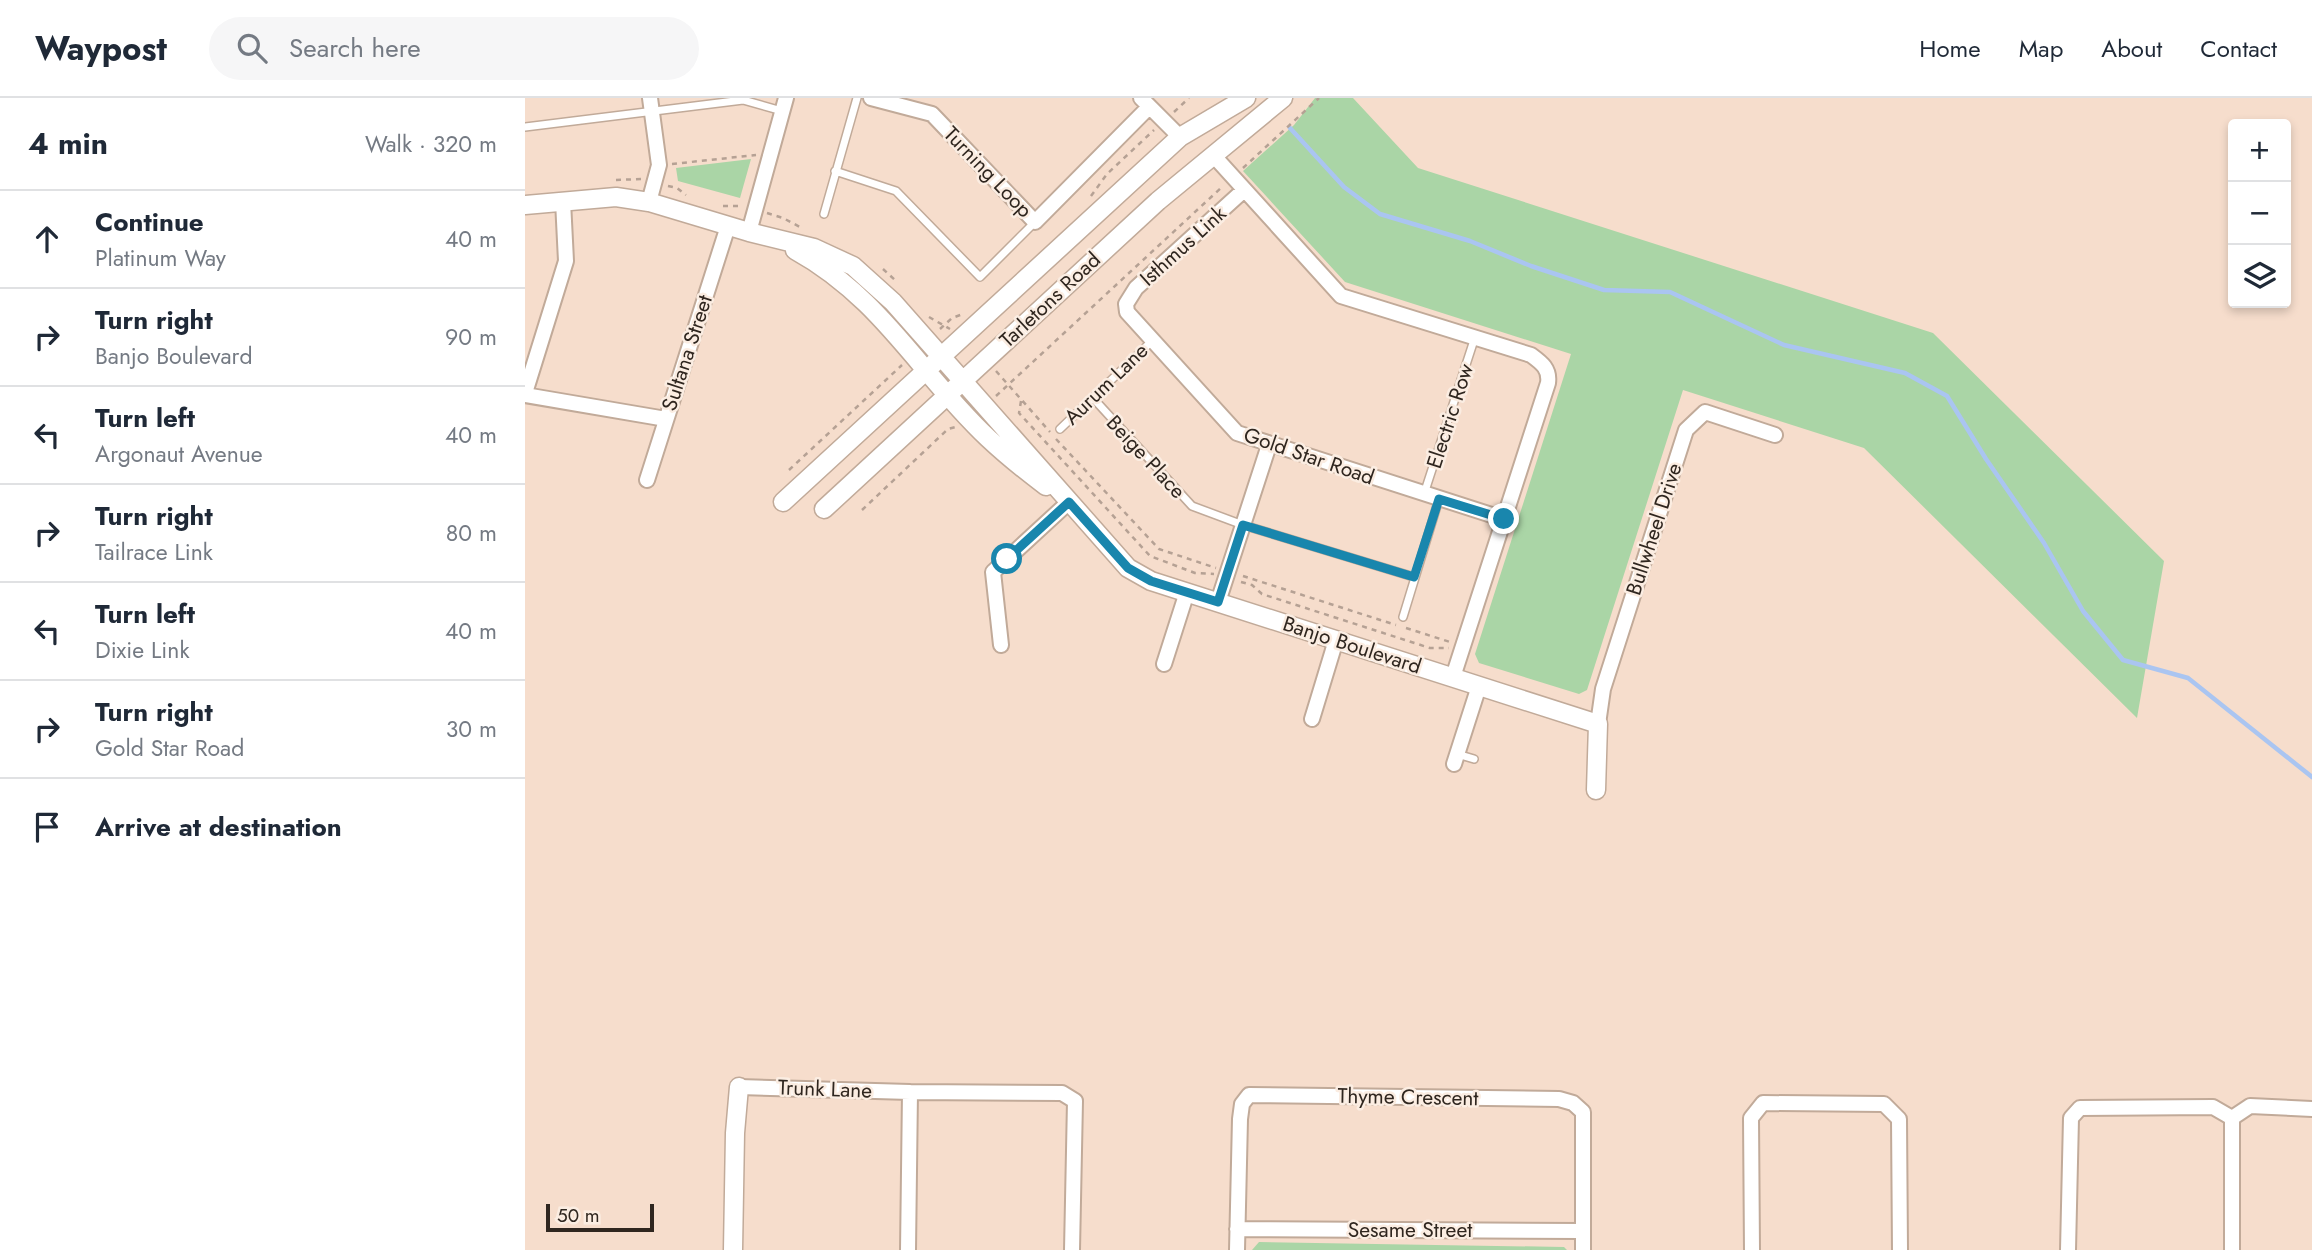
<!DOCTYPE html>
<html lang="en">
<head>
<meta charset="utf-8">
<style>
	:root { --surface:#fff; --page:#f6f6f7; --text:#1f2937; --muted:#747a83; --line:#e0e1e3 }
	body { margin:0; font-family:Jost,sans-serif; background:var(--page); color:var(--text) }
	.controls { position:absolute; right:21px; top:21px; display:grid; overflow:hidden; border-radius:7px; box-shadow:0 4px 10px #0003 }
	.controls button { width:63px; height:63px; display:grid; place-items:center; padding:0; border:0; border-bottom:2px solid var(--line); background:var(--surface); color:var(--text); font:35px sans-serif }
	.scale { position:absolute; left:21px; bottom:18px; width:108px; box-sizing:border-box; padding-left:7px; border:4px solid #2f261f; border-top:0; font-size:19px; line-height:24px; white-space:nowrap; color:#2f261f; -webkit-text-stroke:5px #fbede2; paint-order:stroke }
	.stop { position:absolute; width:21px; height:21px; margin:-16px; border:5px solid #1986ad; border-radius:50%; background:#fff }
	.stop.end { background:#1986ad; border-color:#fff; box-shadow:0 2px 7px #0008 }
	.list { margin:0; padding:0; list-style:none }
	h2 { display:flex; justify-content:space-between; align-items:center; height:91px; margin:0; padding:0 28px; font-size:30px }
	h2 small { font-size:23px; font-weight:400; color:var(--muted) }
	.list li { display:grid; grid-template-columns:46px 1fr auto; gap:21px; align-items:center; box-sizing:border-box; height:98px; padding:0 28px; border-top:2px solid var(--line) }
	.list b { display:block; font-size:26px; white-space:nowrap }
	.list p { margin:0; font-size:23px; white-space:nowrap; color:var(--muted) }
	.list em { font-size:23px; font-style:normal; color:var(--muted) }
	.icon { flex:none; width:38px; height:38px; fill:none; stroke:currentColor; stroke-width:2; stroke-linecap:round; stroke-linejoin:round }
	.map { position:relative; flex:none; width:1787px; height:1152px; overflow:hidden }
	header { display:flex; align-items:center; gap:42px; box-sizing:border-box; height:98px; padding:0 35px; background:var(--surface); border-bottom:2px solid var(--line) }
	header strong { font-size:33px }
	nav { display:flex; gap:38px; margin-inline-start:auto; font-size:24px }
	.search { width:490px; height:63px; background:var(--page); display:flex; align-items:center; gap:18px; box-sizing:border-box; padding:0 24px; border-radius:38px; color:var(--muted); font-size:26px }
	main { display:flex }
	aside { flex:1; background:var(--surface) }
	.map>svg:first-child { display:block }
</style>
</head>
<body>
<header>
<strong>Waypost</strong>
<div class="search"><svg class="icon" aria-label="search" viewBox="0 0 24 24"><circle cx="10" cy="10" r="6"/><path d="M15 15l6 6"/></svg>Search here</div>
<nav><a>Home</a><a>Map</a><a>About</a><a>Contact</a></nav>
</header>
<main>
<aside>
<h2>4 min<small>Walk · 320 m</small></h2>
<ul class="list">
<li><svg class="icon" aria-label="ahead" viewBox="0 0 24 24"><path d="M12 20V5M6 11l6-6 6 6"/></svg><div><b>Continue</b><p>Platinum Way</p></div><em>40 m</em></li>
<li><svg class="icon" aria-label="right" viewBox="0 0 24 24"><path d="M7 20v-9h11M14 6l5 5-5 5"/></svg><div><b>Turn right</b><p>Banjo Boulevard</p></div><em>90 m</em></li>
<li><svg class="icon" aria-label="left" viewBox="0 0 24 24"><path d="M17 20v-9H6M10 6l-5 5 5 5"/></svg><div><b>Turn left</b><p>Argonaut Avenue</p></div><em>40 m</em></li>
<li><svg class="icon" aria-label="right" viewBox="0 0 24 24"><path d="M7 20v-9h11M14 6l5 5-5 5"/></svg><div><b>Turn right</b><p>Tailrace Link</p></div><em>80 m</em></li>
<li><svg class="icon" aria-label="left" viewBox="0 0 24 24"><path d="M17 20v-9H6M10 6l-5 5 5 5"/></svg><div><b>Turn left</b><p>Dixie Link</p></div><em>40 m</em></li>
<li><svg class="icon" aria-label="right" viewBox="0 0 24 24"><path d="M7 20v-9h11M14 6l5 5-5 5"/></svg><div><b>Turn right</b><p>Gold Star Road</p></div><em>30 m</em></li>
<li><svg class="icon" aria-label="arrive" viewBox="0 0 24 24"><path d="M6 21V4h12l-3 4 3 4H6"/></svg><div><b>Arrive at destination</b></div></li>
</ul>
</aside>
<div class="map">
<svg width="1787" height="1152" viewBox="0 0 1787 1152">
	<rect width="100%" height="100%" fill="#f6ddcc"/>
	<path fill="#aad5a6" d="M790,0H828L893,70L1408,235L1639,463L1612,620L1339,350L1158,292L1062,592L1054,596L954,565L950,556L1046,256L820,184L718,73L769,27Z
		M226,61L215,100L153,83L151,70Z
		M734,1144L1039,1149L1042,1152H727Z"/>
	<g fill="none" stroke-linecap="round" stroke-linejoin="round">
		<path stroke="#aac5f1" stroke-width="4.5" d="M765,30L819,89L855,116L945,143L1006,168L1079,192L1145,194L1259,247L1380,275L1422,298L1461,361L1519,445L1558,513L1598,562L1663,580L1787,679"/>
		<g stroke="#c1aa99" stroke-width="10">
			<path id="service" d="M0,29L218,2L257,13
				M310,73L371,93L455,179L510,124
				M299,116L332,0
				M568,300L667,408L718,427L889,479
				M535,331L628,242
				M899,396L950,239
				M878,519L914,401
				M932,656L949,661"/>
		</g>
		<g stroke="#c1aa99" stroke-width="18">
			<path id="minor" d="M346,0L407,16L510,124L624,9
				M616,0L655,39
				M689,58L816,198L1006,257C1017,265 1025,271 1023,285L928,579
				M719,92L611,190L601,206L602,214L712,335L979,421
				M124,104L134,67L125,0
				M224,134L261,0
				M0,295L41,163L38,103
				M0,297L141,321
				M122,382L203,128
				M693,504L744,347
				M476,547L468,474L544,404
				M639,566L662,494
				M787,621L811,542
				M1073,626L1078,591L1161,332L1180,314L1250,337
				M929,666L954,588
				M214,989L385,994
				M712,1131L1057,1133
				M383,1152L385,994L537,995L550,1003L547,1152
				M712,1152L715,1021L717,1006L724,997L1034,1001L1048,1005L1058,1014V1152
				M1227,1152L1226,1020L1238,1005L1359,1006L1374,1021L1375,1152
				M1543,1152L1546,1020L1555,1010L1688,1009L1707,1020
				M1707,1152V1020L1725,1008L1787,1011"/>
		</g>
		<g stroke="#c1aa99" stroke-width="21">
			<path id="tertiary" d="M0,107L91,99L124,104L224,134L289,150L328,168L368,204L603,470L626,483L1073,626L1071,692
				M270,152C357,200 394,275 463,340C481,357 501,373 521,388
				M258,404L655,39L721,0
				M299,411L633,103L758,0
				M208,1152L210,1035L214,989"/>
		</g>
		<path stroke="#b5a194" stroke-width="2.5" stroke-dasharray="5 5" stroke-linecap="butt" d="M649,14L664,0
			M147,66L231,57
			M718,70L794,0
			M91,82L116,81
			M143,88L152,90L161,97
			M566,98L582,76L629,32
			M198,108H216
			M242,115L258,120L275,129
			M358,171L371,183
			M404,219L425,231
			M415,231L427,220L438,216
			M471,273L525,334
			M471,298L697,89
			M496,303L494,315L625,458L670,475L689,476
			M531,341L634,451L691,470
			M264,372L377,267
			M337,412L423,331L431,329
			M718,478L871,527
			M716,484L727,487L737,496L905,550H924
			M881,530L925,544"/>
		<use href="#service" stroke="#fff" stroke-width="7"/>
		<use href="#minor" stroke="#fff" stroke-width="14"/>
		<use href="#tertiary" stroke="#fff" stroke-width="18"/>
	</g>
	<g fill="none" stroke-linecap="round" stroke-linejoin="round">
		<path stroke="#1986ad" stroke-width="9" d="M482,461L544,404L603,470L626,483L693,504L718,427L889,479L914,401L979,421"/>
	</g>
	<g text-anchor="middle" stroke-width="5" stroke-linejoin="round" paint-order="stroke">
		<g font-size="21" fill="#2f261f" stroke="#fbede2">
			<text transform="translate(463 74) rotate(46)" y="7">Turning Loop</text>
			<text transform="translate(658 148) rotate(-42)" y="7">Isthmus Link</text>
			<text transform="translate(525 202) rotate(-43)" y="7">Tarletons Road</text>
			<text transform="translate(162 255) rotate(-72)" y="7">Sultana Street</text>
			<text transform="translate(581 286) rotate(-44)" y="7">Aurum Lane</text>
			<text transform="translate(925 318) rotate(-72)" y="7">Electric Row</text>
			<text transform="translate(784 358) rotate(19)" y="7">Gold Star Road</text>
			<text transform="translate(621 359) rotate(47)" y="7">Beige Place</text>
			<text transform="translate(1129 431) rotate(-72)" y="7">Bullwheel Drive</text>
			<text transform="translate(827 547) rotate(18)" y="7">Banjo Boulevard</text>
			<text transform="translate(300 991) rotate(2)" y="7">Trunk Lane</text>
			<text transform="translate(883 999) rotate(1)" y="7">Thyme Crescent</text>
			<text x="885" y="1139">Sesame Street</text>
		</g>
	</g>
</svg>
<div class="controls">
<button>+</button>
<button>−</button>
<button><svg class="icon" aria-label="layers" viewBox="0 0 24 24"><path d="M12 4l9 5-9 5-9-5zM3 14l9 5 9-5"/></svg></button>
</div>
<div class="scale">50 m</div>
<div class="stop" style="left:482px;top:461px"></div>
<div class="stop end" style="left:979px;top:421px"></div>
</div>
</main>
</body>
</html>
